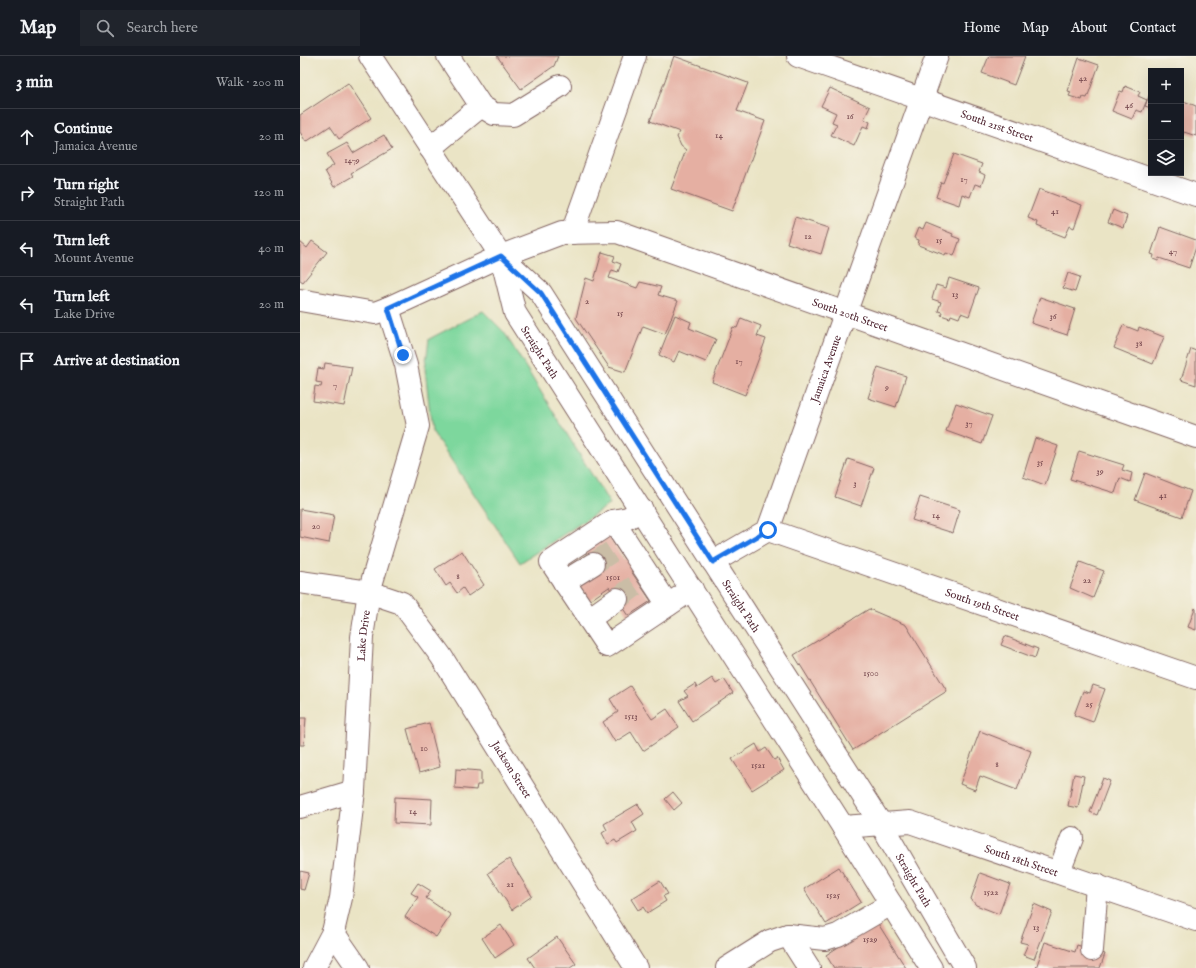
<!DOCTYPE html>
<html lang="en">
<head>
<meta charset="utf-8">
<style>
	:root { --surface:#171b24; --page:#20242c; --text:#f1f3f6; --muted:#9ea1a6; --line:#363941 }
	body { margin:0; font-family:"IM FELL English",serif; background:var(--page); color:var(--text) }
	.controls { position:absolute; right:12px; top:12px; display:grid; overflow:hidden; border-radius:0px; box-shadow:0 4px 16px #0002 }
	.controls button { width:36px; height:36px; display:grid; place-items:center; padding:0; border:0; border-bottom:1px solid var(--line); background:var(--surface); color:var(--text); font:20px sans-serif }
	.stop { position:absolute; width:12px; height:12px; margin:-9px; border:3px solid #1a73e8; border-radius:50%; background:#fff }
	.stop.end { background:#1a73e8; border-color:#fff; box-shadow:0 1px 4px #0008 }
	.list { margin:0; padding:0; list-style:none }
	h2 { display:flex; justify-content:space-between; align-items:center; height:52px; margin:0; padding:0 16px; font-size:17px }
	h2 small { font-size:13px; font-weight:400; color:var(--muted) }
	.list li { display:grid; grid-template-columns:26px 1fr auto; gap:12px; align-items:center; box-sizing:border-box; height:56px; padding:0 16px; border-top:1px solid var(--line) }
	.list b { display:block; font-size:15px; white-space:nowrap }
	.list p { margin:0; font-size:13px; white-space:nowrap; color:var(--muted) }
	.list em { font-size:13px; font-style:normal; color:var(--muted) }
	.icon { flex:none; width:22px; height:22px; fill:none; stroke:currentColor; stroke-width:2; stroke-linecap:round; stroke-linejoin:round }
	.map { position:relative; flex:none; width:896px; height:912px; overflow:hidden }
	header { display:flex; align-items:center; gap:24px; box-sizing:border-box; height:56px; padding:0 20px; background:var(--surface); border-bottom:1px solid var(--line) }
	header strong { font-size:19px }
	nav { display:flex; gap:22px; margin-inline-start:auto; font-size:14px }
	.search { width:280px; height:36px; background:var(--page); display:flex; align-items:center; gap:10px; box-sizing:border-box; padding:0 14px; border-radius:0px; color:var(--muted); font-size:15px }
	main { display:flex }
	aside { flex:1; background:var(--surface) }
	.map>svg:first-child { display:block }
</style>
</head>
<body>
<header>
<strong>Map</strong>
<div class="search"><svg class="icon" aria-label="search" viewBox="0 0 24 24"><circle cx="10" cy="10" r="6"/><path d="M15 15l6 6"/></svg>Search here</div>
<nav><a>Home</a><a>Map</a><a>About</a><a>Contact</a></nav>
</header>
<main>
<aside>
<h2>3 min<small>Walk · 200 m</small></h2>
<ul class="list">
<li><svg class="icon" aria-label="ahead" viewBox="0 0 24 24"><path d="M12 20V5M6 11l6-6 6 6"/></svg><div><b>Continue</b><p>Jamaica Avenue</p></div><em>20 m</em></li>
<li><svg class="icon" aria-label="right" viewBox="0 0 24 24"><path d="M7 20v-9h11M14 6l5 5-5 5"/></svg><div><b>Turn right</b><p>Straight Path</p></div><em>120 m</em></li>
<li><svg class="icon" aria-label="left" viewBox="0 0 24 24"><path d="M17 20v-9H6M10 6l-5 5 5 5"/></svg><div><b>Turn left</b><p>Mount Avenue</p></div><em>40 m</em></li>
<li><svg class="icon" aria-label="left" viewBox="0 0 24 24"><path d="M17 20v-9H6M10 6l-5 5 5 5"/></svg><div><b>Turn left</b><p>Lake Drive</p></div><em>20 m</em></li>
<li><svg class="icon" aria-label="arrive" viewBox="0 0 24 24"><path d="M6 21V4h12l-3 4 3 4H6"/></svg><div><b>Arrive at destination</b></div></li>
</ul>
</aside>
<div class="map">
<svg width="896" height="912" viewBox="0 0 896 912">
	<rect width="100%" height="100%" fill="#f7f3e8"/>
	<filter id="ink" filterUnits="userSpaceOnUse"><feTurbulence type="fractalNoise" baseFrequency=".025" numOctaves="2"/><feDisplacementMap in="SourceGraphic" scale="8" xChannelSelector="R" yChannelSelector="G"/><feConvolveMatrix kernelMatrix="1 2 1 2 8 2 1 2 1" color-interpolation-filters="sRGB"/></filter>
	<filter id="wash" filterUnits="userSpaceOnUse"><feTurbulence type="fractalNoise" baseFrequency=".012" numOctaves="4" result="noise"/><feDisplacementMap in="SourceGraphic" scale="16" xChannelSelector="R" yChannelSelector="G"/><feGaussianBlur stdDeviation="0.9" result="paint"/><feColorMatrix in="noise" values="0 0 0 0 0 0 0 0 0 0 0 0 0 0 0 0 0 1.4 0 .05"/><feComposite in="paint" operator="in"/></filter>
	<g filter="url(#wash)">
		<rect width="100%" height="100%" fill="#eae4c5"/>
		<path fill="#7dd79d" stroke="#647b64" d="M183,255L204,276L310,448L220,507L132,375L125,313L129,283Z"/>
		<g id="blocks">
			<path fill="#e5afa2" d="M197,0H258L254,10L221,33Z
				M374,0L448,27L437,55L465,65L432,155L371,133L386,94L381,90L377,81L380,76L350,65Z
				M689,0H725L714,29L682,17Z
				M779,2L799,9L787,42L783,41L782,44L769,40L771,36L768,35Z
				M48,27L71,62L39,83L30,70L6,86L0,76V59Z
				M825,30L840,36L838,40L847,44L842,56L836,54L832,63L812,55L820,35L823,36Z
				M530,32L570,51L564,63L570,66L568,72L563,70L554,90L531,79L537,68L532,66L536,57L521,50Z
				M851,35V52L845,50Z
				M881,44L896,50V80L884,76L882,81L881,80Z
				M84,79L92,93L51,117L53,120L34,131L25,115L34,109L27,98L47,87L53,97Z
				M654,98L682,108L679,116L685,119L681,130L675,128L670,141L662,138L659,149L636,141L641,126L643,127Z
				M739,133L782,149L774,172L770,170L765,181L737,170L738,166L728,162Z
				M813,154L827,160L823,172L808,166Z
				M495,161L529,172L521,198L487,187Z
				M626,167L653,178L652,180L660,183L654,200L646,197L645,199L618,189L619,184L614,182L618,172L623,174Z
				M860,171L896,184V191L889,212L859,202L858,205L853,203L854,199L851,198Z
				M12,185L27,196L3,226L0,224V186L7,192Z
				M302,196L315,200L313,205L321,208L318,216L312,214L309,222L337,232L340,226L361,231L358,239L378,245L365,278L343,270L325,316L309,311L276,262L286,222L294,225Z
				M768,217L780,221L775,236L763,232Z
				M649,222L679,232L669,260L661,257L659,262L651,259L650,262L641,259L642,256L638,255L641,246L632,243L636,229L646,232Z
				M740,241L775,253L767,279L731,267Z
				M375,259L391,266L389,272L416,283L406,306L379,295L374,306L359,299Z
				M441,262L461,270L457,280L466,283L445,339L412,326L433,271L437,272Z
				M823,269L838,275L839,271L864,281L853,308L814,292Z
				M891,293L896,295V329L881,324Z
				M25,307L52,311L44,350L13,345L15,330L21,331L22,327L16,326L18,312L24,313Z
				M578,311L606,320L596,351L568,342Z
				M656,347L692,360L682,388L646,375Z
				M735,382L758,390L745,429L723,421Z
				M779,395L824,409L822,414L832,417L830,426L820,422L815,437L770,423Z
				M548,403L574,412L561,450L535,441Z
				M845,417L891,435L882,461L835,444Z
				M620,441L660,454L653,477L612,464Z
				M0,453L34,459L29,487L0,481Z
				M305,474L324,503L326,502L334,513L331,515L351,545L328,560L309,531L289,545L278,529L298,516L281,490Z
				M162,495L184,529L168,540L163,532L157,537L150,527L146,530L135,513Z
				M780,506L804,515L793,542L770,532Z
				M895,552L896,553V574L888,571Z
				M569,553L606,569L647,635L553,694L494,599Z
				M705,580L738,593L735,602L701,589Z
				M412,622L416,628L424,623L433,637L392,665L379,645L388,640L384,635L395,628L397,632Z
				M793,629L805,633L793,666L774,659L783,635L790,637Z
				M330,630L352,663L367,653L379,671L343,695L331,676L315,686L303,666L318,656L310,643Z
				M0,662H6L4,689H0Z
				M129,667L140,711L119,717L107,673Z
				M680,675L731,695L717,734L680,720L675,734L660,728Z
				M456,688L460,696L466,692L474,704L477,702L484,714L452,734L432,703Z
				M156,713L181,715V729H177L176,734L155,732Z
				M774,718L784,720L778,752L768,750Z
				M803,722L810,725L797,759L790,756Z
				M373,736L382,747L374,754L365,743Z
				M95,741L132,743L131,769L94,767Z
				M338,748L344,758L332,766L337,775L317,787L315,784L308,788L302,777L307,774L304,768Z
				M209,803L232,840L212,854L188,817Z
				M539,811L561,846L526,868L504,833Z
				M0,815L9,817L4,834L0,833Z
				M680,817L710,828L699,858L676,849L671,843Z
				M360,825L368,838L363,840L366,845L347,857L343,851L338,854L331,843Z
				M118,827L131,835L126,842L151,859L136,881L105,861L118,841L111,837Z
				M734,848L752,856L734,903L723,899L728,888L720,886Z
				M577,866L606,912H534L526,899Z
				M201,869L214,889L195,902L182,882Z
				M257,881L276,908L270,912H235L228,902Z
				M745,886L775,896L777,889L805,898L800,912H736Z"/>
		</g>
	</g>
	<g filter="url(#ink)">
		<use href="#blocks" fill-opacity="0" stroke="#826461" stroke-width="1"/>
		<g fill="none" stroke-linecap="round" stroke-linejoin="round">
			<path stroke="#cabda6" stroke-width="22" stroke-dasharray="22 11" stroke-linecap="butt" d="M293,508L317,492
				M317,543L339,527"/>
			<g stroke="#826461" stroke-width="24">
				<g id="minor">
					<path d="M148,0L181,50L194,58L213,59L260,30"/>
					<path id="s1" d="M498,0L896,139"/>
					<path d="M130,92L181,50"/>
					<path d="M272,177L335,0"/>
					<path id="s2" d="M0,244L75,257L88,252L201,200L262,177L317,176L896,381"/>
					<path d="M342,454L328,462L313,465L251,506L307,590L392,533"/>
					<path d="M313,465L368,549"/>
					<path id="s3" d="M468,474L896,622"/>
					<path id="s4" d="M413,506L468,474L637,0"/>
					<path id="s5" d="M0,526L69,536L102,547L141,600L336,912"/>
					<path d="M264,526L293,508"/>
					<path d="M289,563L317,543"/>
					<path d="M0,751L54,735"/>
					<path id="s6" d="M543,771L610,766L896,864"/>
					<path d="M759,816L772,782"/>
					<path d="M33,876L58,912"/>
					<path d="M488,879L509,912"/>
					<path d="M792,894L797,829"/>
					<path id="s7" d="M14,912L33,876L41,842L54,735L62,581L69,536L118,370L106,309L88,252"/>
					<path d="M427,912L470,885L488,879L525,883L538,879L591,848"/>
				</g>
			</g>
			<g stroke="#826461" stroke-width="24">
				<g id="major">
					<path id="s8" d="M70,0L201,200L241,237L581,768L665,912"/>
					<path id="s9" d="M201,200L215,257L543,771L631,912"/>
				</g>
			</g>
			<use href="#minor" stroke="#fff" stroke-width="22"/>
			<use href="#major" stroke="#fff" stroke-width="22"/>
		</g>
	</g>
	<g fill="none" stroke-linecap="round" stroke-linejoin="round" filter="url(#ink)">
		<path stroke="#1a73e8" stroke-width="5" d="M103,299L88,252L201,200L241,237L413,506L468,474"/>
	</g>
	<g text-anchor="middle" stroke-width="4" stroke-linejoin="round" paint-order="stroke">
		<g font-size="9" fill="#714349">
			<text x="783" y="25">42</text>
			<text x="829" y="52">46</text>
			<text x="550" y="63">16</text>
			<text x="419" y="82">14</text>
			<text x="52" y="107">1479</text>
			<text x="664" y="126">17</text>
			<text x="755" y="158">41</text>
			<text x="508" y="183">12</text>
			<text x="639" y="187">15</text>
			<text x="873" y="198">47</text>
			<text x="655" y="241">13</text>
			<text x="287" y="248">2</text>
			<text x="320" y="260">15</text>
			<text x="753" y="263">36</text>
			<text x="839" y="290">38</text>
			<text x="439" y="308">17</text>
			<text x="35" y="332">7</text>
			<text x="587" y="334">9</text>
			<text x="669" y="370">37</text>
			<text x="740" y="409">35</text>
			<text x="800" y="418">39</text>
			<text x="555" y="430">3</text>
			<text x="863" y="442">41</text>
			<text x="636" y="462">14</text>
			<text x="16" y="473">20</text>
			<text x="158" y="523">8</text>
			<text x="313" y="524">1501</text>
			<text x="787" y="527">22</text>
			<text x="571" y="620">1500</text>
			<text x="789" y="651">25</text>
			<text x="331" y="663">1513</text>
			<text x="124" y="695">10</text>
			<text x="697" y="711">8</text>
			<text x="458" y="712">1521</text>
			<text x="113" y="758">14</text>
			<text x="210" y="831">21</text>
			<text x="691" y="839">1522</text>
			<text x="533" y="842">1525</text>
			<text x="736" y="874">13</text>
			<text x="570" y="886">1529</text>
		</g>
		<g font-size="11" fill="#4a1f2b" stroke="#f7f3e8">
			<text dy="4" stroke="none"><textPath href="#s1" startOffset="211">South 21st Street</textPath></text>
			<text dy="4" stroke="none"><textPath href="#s2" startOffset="582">South 20th Street</textPath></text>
			<text dy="4" stroke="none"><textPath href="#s9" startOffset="105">Straight Path</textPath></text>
			<text dy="4" stroke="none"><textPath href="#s4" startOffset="235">Jamaica Avenue</textPath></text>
			<text dy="4" stroke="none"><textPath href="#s3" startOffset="227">South 19th Street</textPath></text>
			<text dy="4" stroke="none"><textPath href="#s8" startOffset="665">Straight Path</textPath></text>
			<text dy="4" stroke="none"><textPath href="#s7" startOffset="339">Lake Drive</textPath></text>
			<text dy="4" stroke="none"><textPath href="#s5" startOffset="304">Jackson Street</textPath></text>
			<text dy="4" stroke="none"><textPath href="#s6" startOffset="185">South 18th Street</textPath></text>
			<text dy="4" stroke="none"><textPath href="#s8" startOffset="989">Straight Path</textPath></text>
		</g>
	</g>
</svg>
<div class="controls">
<button>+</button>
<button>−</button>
<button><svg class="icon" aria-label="layers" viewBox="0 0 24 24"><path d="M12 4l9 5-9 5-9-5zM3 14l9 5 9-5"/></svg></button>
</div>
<div class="stop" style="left:468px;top:474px"></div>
<div class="stop end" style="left:103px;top:299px"></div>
</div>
</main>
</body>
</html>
